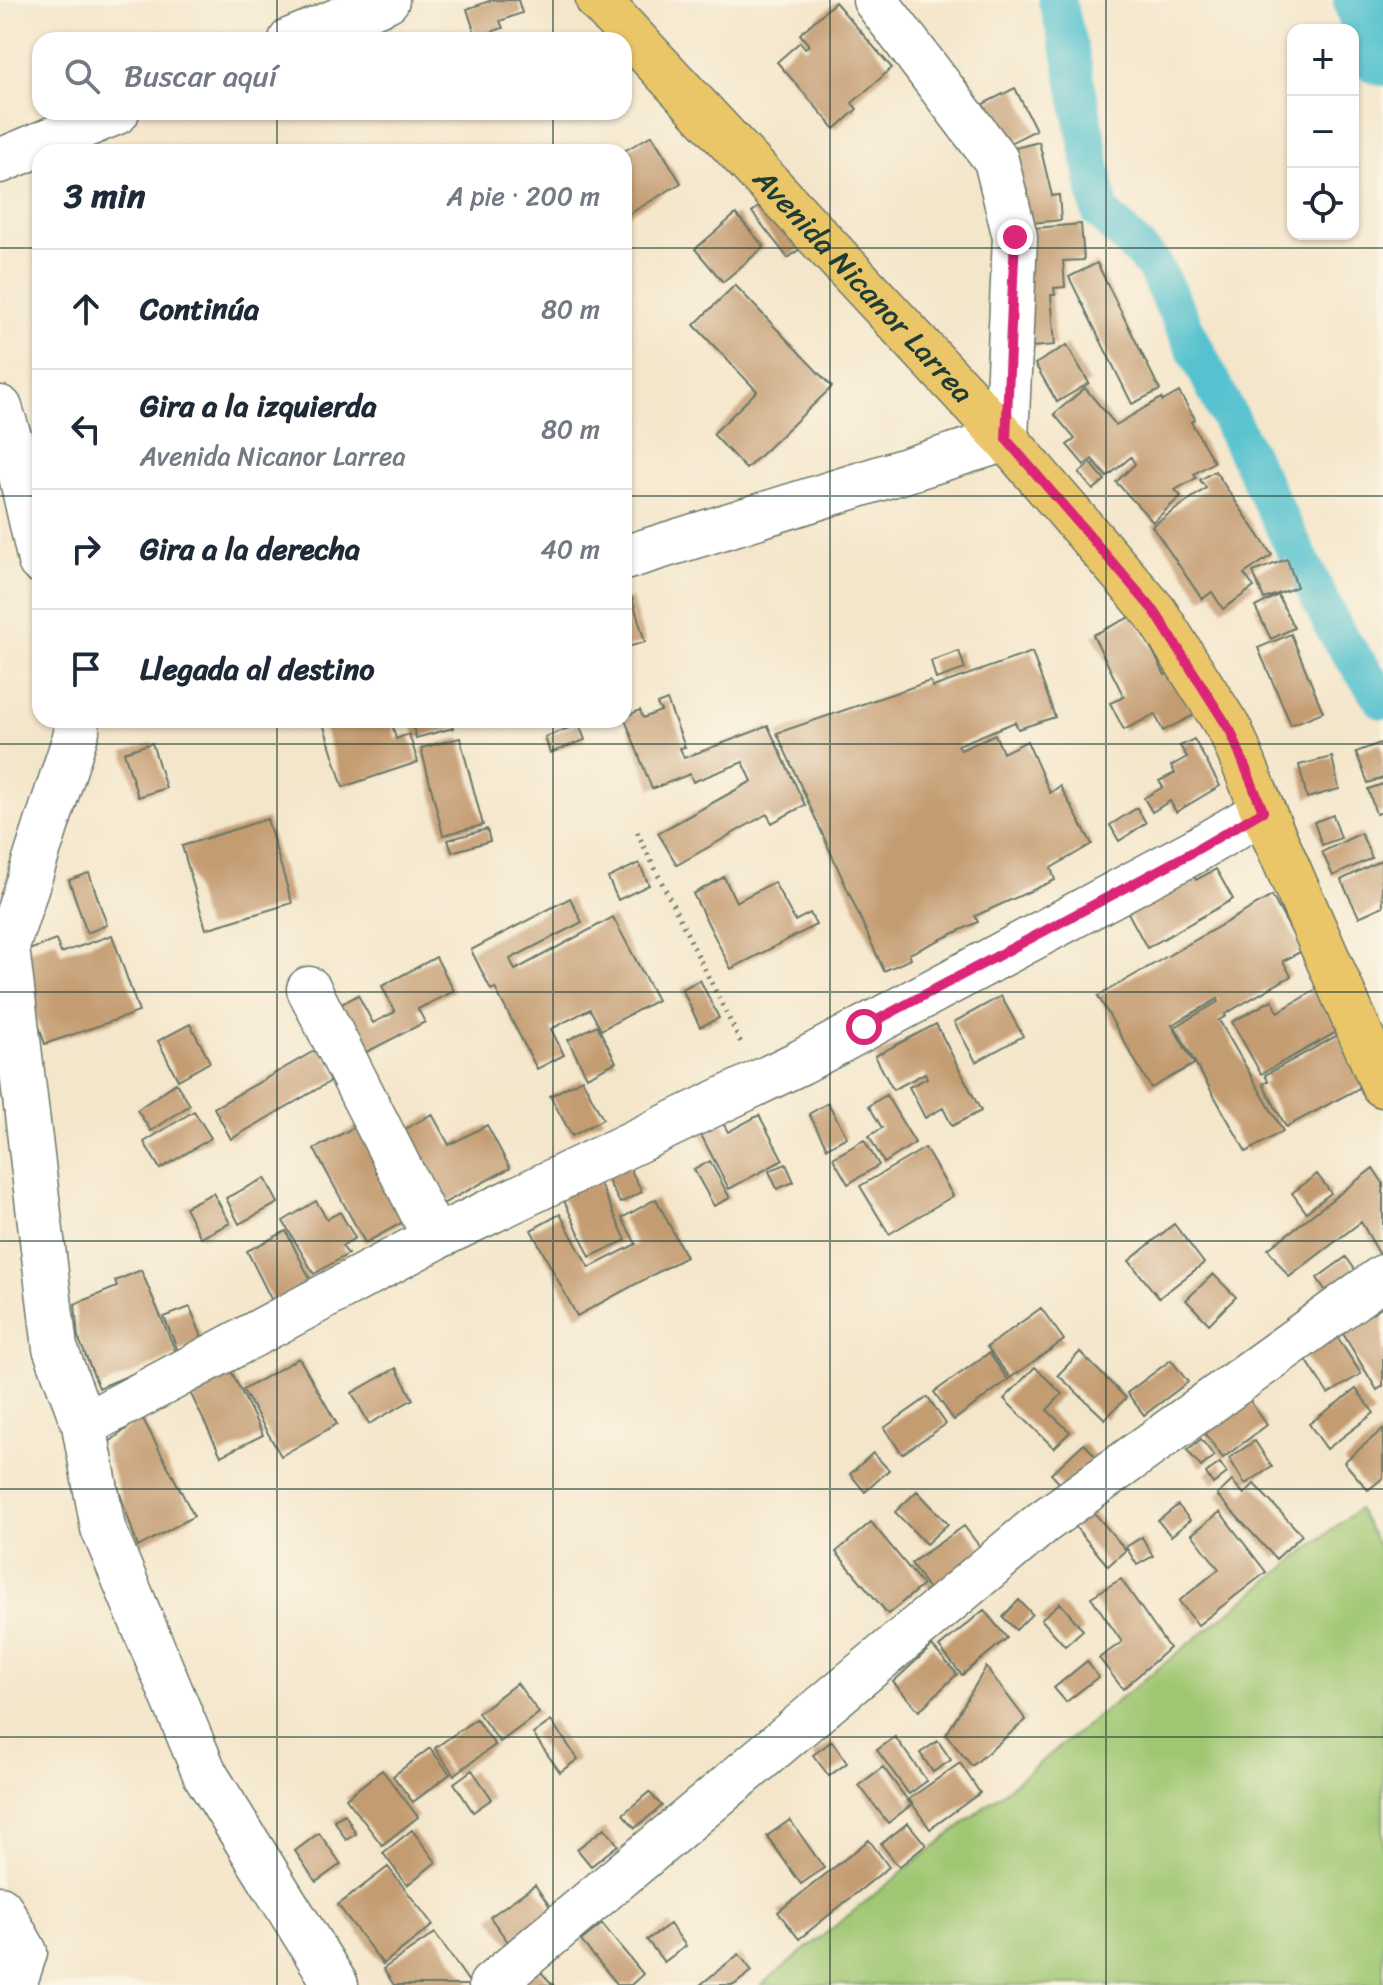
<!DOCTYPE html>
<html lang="es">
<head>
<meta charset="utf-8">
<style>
	:root { --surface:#fff; --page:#f6f6f7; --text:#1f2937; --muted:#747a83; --line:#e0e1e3 }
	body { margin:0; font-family:Sriracha,sans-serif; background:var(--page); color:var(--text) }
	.controls { position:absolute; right:24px; top:24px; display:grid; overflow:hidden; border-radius:16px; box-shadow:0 2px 6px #0004 }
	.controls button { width:72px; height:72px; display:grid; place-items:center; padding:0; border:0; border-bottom:2px solid var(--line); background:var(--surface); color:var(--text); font:40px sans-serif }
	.stop { position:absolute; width:24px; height:24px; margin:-18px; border:6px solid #db2777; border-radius:50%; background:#fff }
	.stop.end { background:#db2777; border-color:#fff; box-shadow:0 2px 8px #0008 }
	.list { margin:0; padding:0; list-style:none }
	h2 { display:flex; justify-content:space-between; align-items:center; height:104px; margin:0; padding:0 32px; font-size:34px }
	h2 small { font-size:26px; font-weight:400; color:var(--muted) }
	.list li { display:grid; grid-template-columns:52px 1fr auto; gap:24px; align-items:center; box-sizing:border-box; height:120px; padding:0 32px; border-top:2px solid var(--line) }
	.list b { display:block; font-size:30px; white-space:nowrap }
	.list p { margin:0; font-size:26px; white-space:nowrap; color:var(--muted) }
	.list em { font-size:26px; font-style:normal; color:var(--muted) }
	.icon { flex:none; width:44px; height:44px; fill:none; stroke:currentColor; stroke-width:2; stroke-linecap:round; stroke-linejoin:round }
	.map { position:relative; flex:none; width:1383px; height:1985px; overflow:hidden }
	.search { position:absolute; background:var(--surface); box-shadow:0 2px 6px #0004; left:32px; top:32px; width:600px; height:88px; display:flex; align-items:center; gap:20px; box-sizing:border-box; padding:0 28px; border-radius:24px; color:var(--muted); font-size:30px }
	.panel { position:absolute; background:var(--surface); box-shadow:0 2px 6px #0004; left:32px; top:144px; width:600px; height:584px; border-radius:24px }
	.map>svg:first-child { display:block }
</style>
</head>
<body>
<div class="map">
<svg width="1383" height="1985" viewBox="0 0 1383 1985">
	<rect width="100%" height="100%" fill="#fcf5e5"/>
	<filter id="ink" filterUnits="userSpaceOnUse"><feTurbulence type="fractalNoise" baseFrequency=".0125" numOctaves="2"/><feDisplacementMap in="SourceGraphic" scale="16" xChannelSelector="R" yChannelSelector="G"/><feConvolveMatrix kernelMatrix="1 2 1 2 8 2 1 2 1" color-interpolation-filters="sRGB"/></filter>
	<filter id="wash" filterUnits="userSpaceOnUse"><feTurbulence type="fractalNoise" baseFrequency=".006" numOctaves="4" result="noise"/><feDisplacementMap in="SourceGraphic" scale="32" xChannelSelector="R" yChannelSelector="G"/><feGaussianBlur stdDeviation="1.8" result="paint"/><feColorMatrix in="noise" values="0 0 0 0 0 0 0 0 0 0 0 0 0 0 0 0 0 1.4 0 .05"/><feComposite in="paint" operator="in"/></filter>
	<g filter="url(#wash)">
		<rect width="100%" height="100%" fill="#f4e6cb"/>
		<path fill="#9fc671" stroke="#5f8252" stroke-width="2" d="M1358,1509L1383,1554V1985H761Z"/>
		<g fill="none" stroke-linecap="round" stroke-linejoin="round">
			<path stroke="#56c2cf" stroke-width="38" d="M1057,0L1070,50L1100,211L1153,264L1337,634L1383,700"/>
			<path stroke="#56c2cf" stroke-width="66" d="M1366,0L1383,53"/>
		</g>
		<g id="blocks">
			<path fill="#c49c72" d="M492,0H518L522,13L500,21L503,28L476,37L467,9Z
				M835,2L892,68L852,103L857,109L835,129L777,62L800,42L805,48L809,45L800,34Z
				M1015,88L1036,130L1004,146L983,104Z
				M652,135L681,183L624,217V151Z
				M1039,142L1052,196L1059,195L1061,220L1022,224L1007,150Z
				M769,199L805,245L788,258L752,212Z
				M736,214L764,247L723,282L695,249Z
				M1081,224L1084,260L1063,261L1065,287L1054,288L1055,295H1051L1055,345L1032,347L1023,229Z
				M1097,263L1160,390L1132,404L1069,277Z
				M735,285L832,387L746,469L713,434L757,391L694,325Z
				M1067,345L1089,383L1057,402L1035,364Z
				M1085,388L1116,425L1161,398L1163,401L1179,392L1195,419L1191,422L1214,462L1194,474L1196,478L1175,490L1181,496L1153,522L1116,482L1135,464L1131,457L1107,477L1092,459L1084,465L1067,445L1075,439L1054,414Z
				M1091,463L1105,480L1093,490L1079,473Z
				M1215,471L1272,555L1244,574L1254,587L1223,609L1212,592L1202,599L1152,526L1206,488L1200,480Z
				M1287,559L1297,587L1264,599L1253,572Z
				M1278,595L1294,628L1271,639L1255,607Z
				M632,598L645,642L624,648V600Z
				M1134,615L1165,675L1172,672L1194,715L1163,731L1155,714L1124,730L1110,703L1124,697L1093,635Z
				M1291,634L1323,712L1291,725L1258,648Z
				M959,651L965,669L936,679L931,661Z
				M1032,652L1055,717L1018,729L1015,722L958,745L961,750L995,734L1003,753L1027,741L1050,793L1060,786L1092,844L1051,868L1055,880L975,916L978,922L909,954L911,959L884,971L777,733L930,681L933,687Z
				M667,700L685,747L680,748L684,758L768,726L805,805L772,823L767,814L677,865L658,833L752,781L743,762L693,782L690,774L652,789L624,717L640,710L643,718L661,711L657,704Z
				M322,720H378L379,724L391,720L396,739L409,734L418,762L343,787Z
				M411,720H451L453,728L416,738Z
				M579,724L585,740L550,753L545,737Z
				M460,738L483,825L443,835L421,748Z
				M1194,739L1220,786L1176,812L1170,801L1152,812L1144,798L1163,787L1159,781L1175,773L1171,766L1187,757L1180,746Z
				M152,743L166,788L138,797L124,752Z
				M1380,743L1383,751V778L1368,783L1356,752Z
				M1332,757L1339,789L1307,798L1299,765Z
				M1383,784V812L1376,814L1368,789Z
				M1137,808L1146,823L1119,841L1110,825Z
				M1333,815L1341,838L1322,845L1314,822Z
				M267,819L292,903L206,929L182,846Z
				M487,829L490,841L452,852L448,840Z
				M1361,833L1372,858L1333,876L1322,852Z
				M1381,860L1383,906L1359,917L1341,880Z
				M639,863L649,885L618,900L608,878Z
				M1216,869L1233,899L1147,948L1126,909L1191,871L1196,880Z
				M89,873L107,925L87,933L69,880Z
				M724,877L736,902L774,882L795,921L810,913L816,925L731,969L693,894Z
				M1272,896L1302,951L1283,961L1291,976L1225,1014L1226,1016L1219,1020L1283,1131L1246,1152L1175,1027L1219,1001L1218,999L1172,1025L1194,1064L1151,1088L1098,996Z
				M570,898L582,922L510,959L515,970L613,917L657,1000L601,1030L590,1009L551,1029L564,1055L537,1069L495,988L491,990L471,950Z
				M112,935L139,1012L45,1044L15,955L56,940L61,953Z
				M436,957L454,991L418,1009L425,1022L363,1054L338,1006L358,995L373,1023L395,1012L382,986Z
				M700,980L719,1018L700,1027L682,989Z
				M1317,989L1340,1030L1261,1074L1232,1022L1272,1000L1278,1012Z
				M1001,996L1023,1036L976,1062L954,1022Z
				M190,1024L210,1062L178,1080L158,1041Z
				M936,1024L981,1111L952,1126L943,1108L925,1118L909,1087L927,1078L925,1073L893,1090L875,1056Z
				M597,1025L616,1062L587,1077L568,1040Z
				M1338,1035L1365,1085L1286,1127L1263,1084L1268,1081L1265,1075Z
				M321,1047L338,1077L231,1139L214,1108Z
				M582,1079L603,1119L572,1136L550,1096Z
				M176,1083L190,1105L151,1131L137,1110Z
				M886,1095L915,1143L884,1163L869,1136L882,1128L869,1106Z
				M828,1103L847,1137L827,1148L809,1114Z
				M194,1111L211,1138L160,1169L144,1142Z
				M432,1114L449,1145L487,1125L510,1168L439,1206L400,1132Z
				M759,1115L783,1160L729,1189L698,1129L720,1118L728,1132Z
				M358,1125L409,1219L365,1243L314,1149Z
				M864,1140L879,1165L848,1184L833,1158Z
				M925,1148L953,1196L889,1234L860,1186Z
				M623,1155L642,1192L620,1203L600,1166Z
				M710,1161L730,1198L714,1206L694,1170Z
				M786,1164L794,1182L777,1189L769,1171Z
				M1373,1168L1383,1183V1253L1380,1255L1361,1222L1289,1277L1268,1249Z
				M595,1173L626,1240L590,1257L559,1190Z
				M1317,1174L1331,1193L1306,1212L1292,1193Z
				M265,1178L278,1203L239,1224L226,1198Z
				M213,1193L230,1223L201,1238L185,1207Z
				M656,1199L686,1257L577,1316L531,1230L560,1214L589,1268L636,1244L622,1218Z
				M316,1201L327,1219L340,1212L355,1238L342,1246L348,1254L314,1274L283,1221Z
				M1174,1224L1204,1263L1159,1298L1129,1261Z
				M286,1231L311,1281L272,1301L247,1251Z
				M1346,1257L1359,1275L1330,1297L1317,1278Z
				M141,1270L177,1355L99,1388L78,1337L75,1304L117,1287L115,1281Z
				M1213,1274L1236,1297L1209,1324L1186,1300Z
				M1383,1306V1386L1377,1390L1342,1332Z
				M190,1307L203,1340L178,1351L164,1317Z
				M1041,1308L1064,1340L1010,1378L987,1347Z
				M1334,1332L1361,1374L1328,1394L1302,1353Z
				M1080,1352L1126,1398L1105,1419L1058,1375Z
				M989,1353L1008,1380L954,1420L934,1392Z
				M299,1358L337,1424L281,1456L243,1390Z
				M1171,1360L1188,1382L1144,1415L1127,1393Z
				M227,1363L263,1435L221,1456L186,1384Z
				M1035,1367L1062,1394L1047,1410L1070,1432L1054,1448L1004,1399Z
				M396,1368L413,1399L369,1424L352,1393Z
				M1356,1389L1374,1413L1327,1449L1309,1424Z
				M1246,1395L1267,1425L1223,1458L1201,1428Z
				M928,1397L946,1424L902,1454L884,1428Z
				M142,1417L194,1516L138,1547L104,1446Z
				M1383,1429V1478L1368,1490L1344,1462Z
				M1201,1439L1214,1456L1201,1467L1187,1450Z
				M1255,1441L1272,1467L1245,1484L1229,1458Z
				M1084,1443L1096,1457L1063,1487L1051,1474Z
				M873,1453L889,1470L865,1492L850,1474Z
				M1220,1463L1227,1473L1213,1484L1206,1473Z
				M1232,1481L1244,1494L1254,1484L1302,1535L1276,1559L1217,1495Z
				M917,1491L948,1524L926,1544L895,1512Z
				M1085,1502L1126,1550L1108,1566L1067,1517Z
				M1178,1505L1190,1520L1171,1536L1158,1521Z
				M1220,1512L1266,1572L1198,1625L1179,1601L1219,1569L1192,1534Z
				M871,1522L923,1585L888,1614L836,1552Z
				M964,1526L987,1556L933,1595L911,1563Z
				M1142,1537L1153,1556L1137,1565L1126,1547Z
				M1121,1579L1169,1648L1123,1689L1099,1658L1122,1642L1091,1597Z
				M1019,1600L1032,1614L1016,1630L1003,1617Z
				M1060,1603L1083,1630L1065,1646L1041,1619Z
				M984,1610L1007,1638L962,1675L939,1647Z
				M932,1646L957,1674L919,1711L893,1682Z
				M1087,1661L1098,1677L1066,1702L1054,1688Z
				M986,1667L1026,1720L972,1766L946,1735Z
				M517,1683L539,1713L500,1742L478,1713Z
				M476,1719L495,1745L454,1775L435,1748Z
				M551,1721L578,1759L560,1772L533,1734Z
				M895,1737L927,1781L909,1794L877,1750Z
				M832,1741L847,1763L829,1776L813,1755Z
				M938,1741L951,1760L933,1772L920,1753Z
				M430,1748L450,1774L413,1802L393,1776Z
				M960,1763L980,1793L930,1829L909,1799Z
				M883,1767L911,1805L888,1823L859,1785Z
				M382,1770L418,1817L382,1845L346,1798Z
				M472,1770L492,1799L473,1812L454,1783Z
				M649,1792L662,1806L635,1828L623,1814Z
				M345,1814L356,1834L346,1840L334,1820Z
				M790,1820L824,1868L801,1884L767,1836Z
				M908,1823L926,1845L899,1867L881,1844Z
				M605,1828L618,1845L591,1866L577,1849Z
				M412,1830L436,1862L407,1885L383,1853Z
				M319,1833L341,1864L316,1882L295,1851Z
				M869,1840L889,1867L799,1939L778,1912Z
				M388,1867L433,1925L383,1964L338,1905Z
				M535,1885L555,1914L511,1946L490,1917Z
				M602,1924L643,1974L631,1985H618L581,1941Z
				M670,1924L686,1946L664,1962L647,1940Z
				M435,1933L471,1985H394L383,1969Z
				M739,1954L752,1971L734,1985H700Z
				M536,1967L553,1985H516Z"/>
		</g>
	</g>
	<g filter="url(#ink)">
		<use href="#blocks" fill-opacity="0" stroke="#6a7869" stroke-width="2"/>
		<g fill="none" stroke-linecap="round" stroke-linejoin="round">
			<g stroke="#6a7869" stroke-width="47">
				<path id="minor" d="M291,40L387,0
					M0,161L117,112
					M0,408L20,471L40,561
					M624,558L1006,439L1015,237L996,160L875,0
					M75,720L77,731L7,947L55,1348L84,1425L103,1528L205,1774L336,1985
					M309,989L435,1238
					M84,1425L435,1238L801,1062L1191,853L1263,811
					M0,1908L25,1952L14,1985
					M491,1985L1042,1523L1383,1277"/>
			</g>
			<g stroke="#6a7869" stroke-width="47">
				<g id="major">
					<path id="s1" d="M598,0L1006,439L1155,612L1231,732L1263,811L1383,1085"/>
				</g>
			</g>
			<path stroke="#6a7869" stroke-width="5" stroke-dasharray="2 6" stroke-linecap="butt" d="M637,832L743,1047"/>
			<use href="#minor" stroke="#fff" stroke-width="44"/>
			<use href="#major" stroke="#eac669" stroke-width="44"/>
		</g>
	</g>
	<g fill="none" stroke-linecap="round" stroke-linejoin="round" filter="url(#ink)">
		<path stroke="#db2777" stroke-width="10" d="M864,1027L1191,853L1263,811L1231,732L1155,612L1006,439L1015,237"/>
	</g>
	<path fill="none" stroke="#1f3d34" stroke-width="2" stroke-opacity="0.55" d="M277,0V40M553,0V40M830,0V1985M1106,0V1985M277,112V152M553,112V152M0,248H40M624,248H1383M0,496H40M624,496H1383M277,720V1985M553,720V1985M0,744H1383M0,992H1383M0,1241H1383M0,1489H1383M0,1737H1383"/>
	<g text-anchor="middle" stroke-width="7" stroke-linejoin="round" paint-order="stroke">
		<g font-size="30" fill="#1f3d34" stroke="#fcf5e5">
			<text dy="10" stroke="none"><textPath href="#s1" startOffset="390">Avenida Nicanor Larrea</textPath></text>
		</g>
	</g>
</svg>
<div class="controls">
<button>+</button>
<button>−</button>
<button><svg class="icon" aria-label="locate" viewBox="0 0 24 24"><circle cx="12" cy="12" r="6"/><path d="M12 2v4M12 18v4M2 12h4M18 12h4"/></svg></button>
</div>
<div class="stop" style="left:864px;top:1027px"></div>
<div class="stop end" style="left:1015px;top:237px"></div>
<div class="search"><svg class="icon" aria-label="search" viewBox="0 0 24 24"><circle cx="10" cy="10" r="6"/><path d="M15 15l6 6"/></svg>Buscar aquí</div>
<section class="panel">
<h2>3 min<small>A pie · 200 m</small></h2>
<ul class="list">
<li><svg class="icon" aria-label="ahead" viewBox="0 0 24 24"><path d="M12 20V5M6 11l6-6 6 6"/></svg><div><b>Continúa</b></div><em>80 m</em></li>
<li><svg class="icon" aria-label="left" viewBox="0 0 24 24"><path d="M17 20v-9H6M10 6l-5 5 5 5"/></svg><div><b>Gira a la izquierda</b><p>Avenida Nicanor Larrea</p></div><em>80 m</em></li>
<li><svg class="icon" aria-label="right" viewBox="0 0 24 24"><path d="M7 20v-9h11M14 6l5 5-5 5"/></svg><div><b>Gira a la derecha</b></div><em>40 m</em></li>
<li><svg class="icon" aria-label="arrive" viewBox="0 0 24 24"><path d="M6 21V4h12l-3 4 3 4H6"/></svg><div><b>Llegada al destino</b></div></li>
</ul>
</section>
</div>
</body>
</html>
